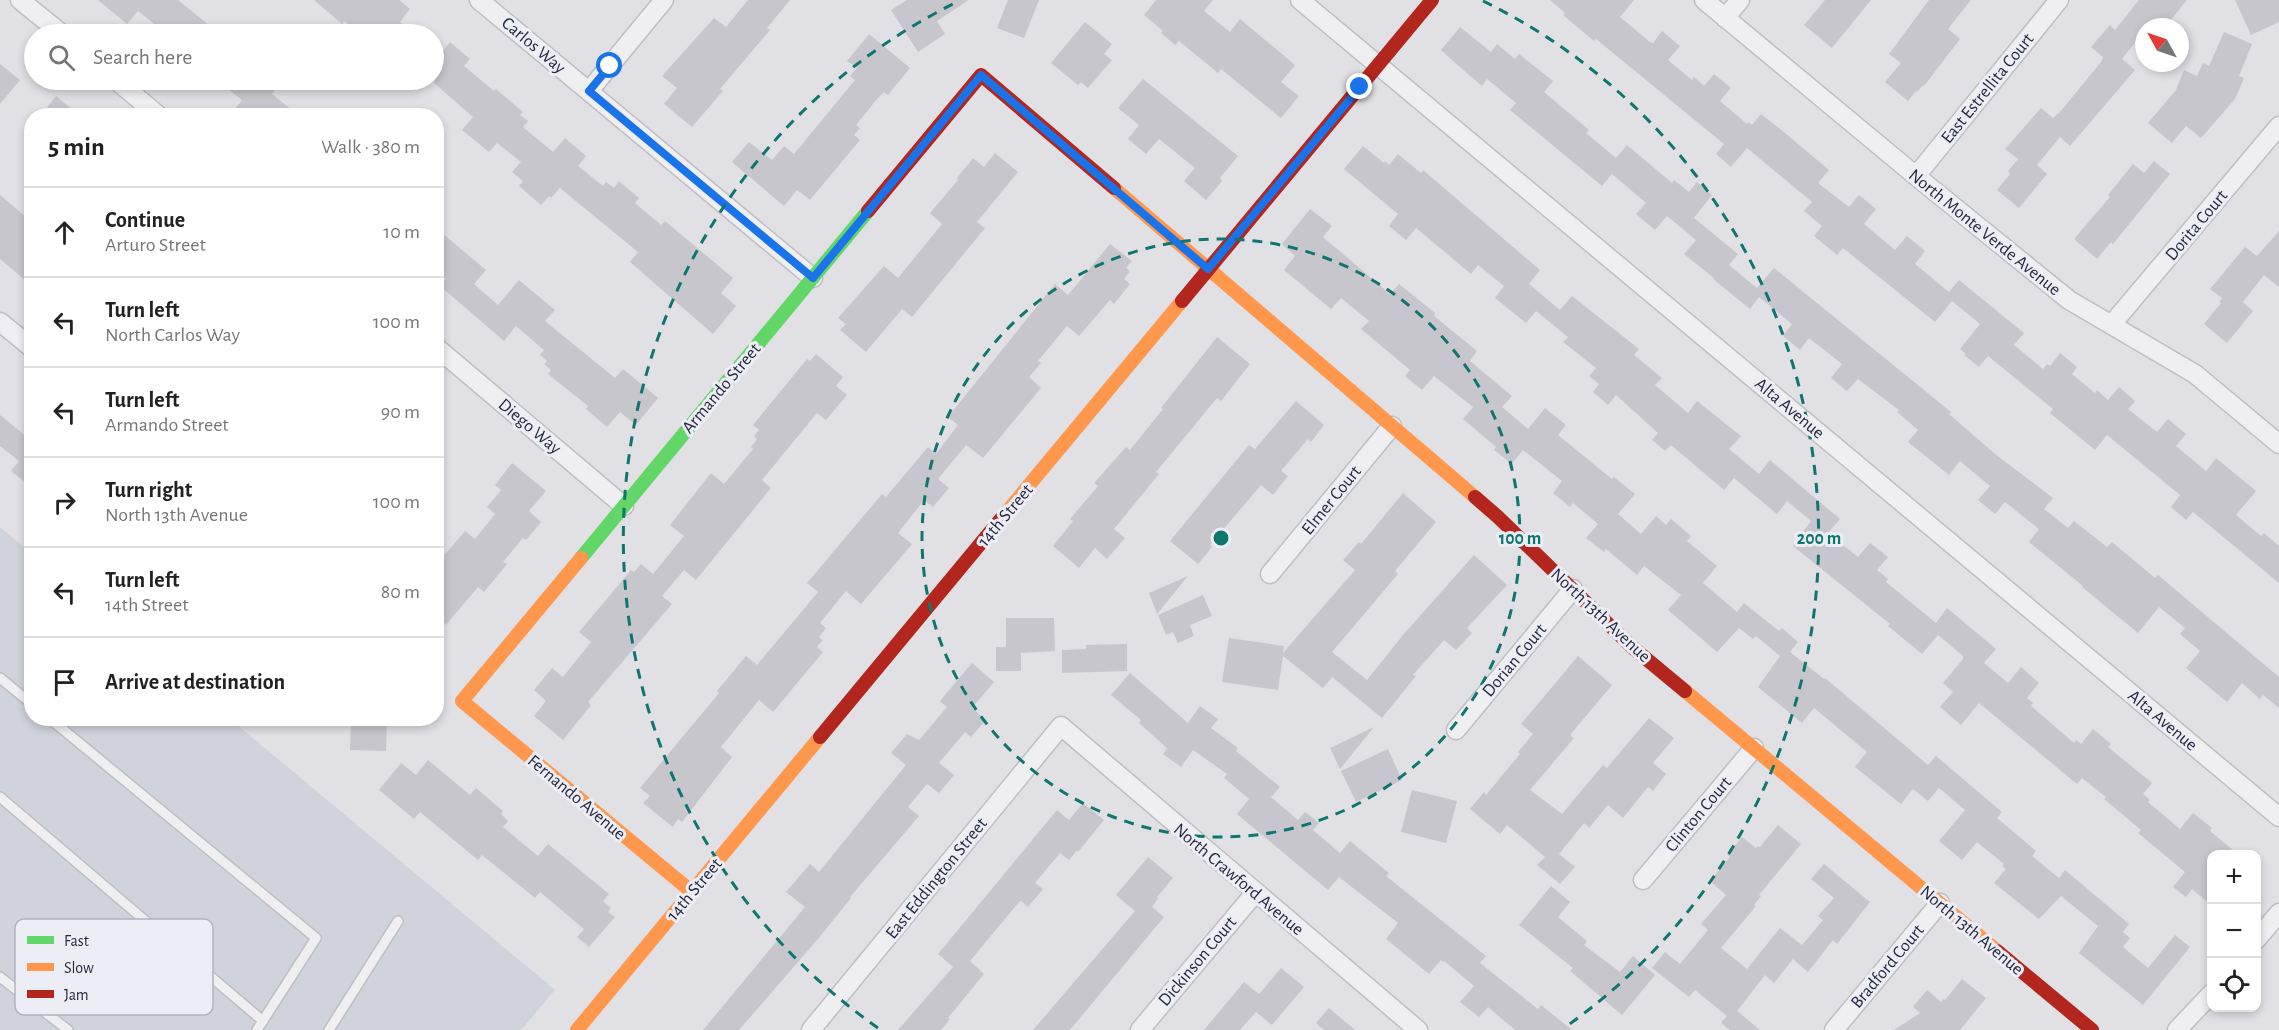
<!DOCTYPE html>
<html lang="en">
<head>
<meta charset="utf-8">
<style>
	:root { --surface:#fff; --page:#f6f6f6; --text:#222; --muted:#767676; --line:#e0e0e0 }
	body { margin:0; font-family:"Alegreya Sans",sans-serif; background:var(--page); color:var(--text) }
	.controls { position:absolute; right:18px; bottom:18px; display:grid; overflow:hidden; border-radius:12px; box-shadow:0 3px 9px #0003 }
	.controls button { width:54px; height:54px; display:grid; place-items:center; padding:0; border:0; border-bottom:2px solid var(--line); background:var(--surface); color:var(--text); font:30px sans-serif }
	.compass { position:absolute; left:2135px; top:18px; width:54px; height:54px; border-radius:50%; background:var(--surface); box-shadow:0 3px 9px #0003; rotate:310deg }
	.stop { position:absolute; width:18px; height:18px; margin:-14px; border:4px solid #1a73e8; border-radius:50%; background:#fff }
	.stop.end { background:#1a73e8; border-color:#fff; box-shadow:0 2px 6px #0008 }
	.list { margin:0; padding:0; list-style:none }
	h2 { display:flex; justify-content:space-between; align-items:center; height:78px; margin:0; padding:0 24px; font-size:26px }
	h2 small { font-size:20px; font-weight:400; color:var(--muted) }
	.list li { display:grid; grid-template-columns:39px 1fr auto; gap:18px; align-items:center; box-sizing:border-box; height:90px; padding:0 24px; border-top:2px solid var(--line) }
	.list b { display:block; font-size:22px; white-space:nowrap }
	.list p { margin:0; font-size:20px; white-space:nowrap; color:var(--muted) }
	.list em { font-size:20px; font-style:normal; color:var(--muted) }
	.icon { flex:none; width:33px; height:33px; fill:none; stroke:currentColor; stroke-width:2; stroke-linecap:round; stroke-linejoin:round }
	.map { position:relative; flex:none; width:2279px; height:1030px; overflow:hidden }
	.search { position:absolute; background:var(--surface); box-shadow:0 3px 9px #0003; left:24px; top:24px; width:420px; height:66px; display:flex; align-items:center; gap:15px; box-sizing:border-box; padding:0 21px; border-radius:33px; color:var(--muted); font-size:22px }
	.panel { position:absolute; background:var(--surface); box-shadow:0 3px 9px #0003; left:24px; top:108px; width:420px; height:618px; border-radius:24px }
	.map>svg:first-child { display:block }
</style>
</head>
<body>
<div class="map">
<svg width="2279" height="1030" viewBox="0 0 2279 1030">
	<rect width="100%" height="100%" fill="#e0e0e5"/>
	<path fill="#d1d3dc" d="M0,527L31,553L32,718L230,719L555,990L521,1030H0Z"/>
	<path fill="#c6c6cc" d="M98,0H178L220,34H167L138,11L127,24Z
		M314,0H399L410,9L400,22L415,34H360L344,21L342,24Z
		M748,0H790L767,28L770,30L720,89L723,91L692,127L664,104L677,88L662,76L714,18L726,27Z
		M907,0H969L937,21L945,34L918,52L891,10Z
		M1008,0H1039L1024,38L997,28Z
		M1156,0H1213L1204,11L1230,32L1240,19L1295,65L1281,82L1299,96L1281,118L1221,69L1218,73L1179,41L1175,45L1161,33L1163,31L1144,15Z
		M1550,0H1634L1620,17L1650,42L1653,43L1662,31L1680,46L1668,60L1692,80L1694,77L1704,86L1714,74L1731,88L1720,101L1747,124L1748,122L1752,125L1761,114L1785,133L1829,170L1818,183L1849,207L1859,195L1876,209L1864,224L1895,250L1907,236L1925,251L1915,264L1949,292L1959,280L2024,333L2014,345L2043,369L2047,364L2050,366L2060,353L2077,367L2072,374L2095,393L2097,390L2108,400L2119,387L2135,401L2128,409L2157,432L2168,419L2186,434L2176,446L2206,471L2216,458L2256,491L2236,515L2261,536L2264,533L2279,546V583L2193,512L2186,520L2171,507L2180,495L2107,435L2095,450L2050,413L2053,409L1988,356L1979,367L1964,355L1966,354L1960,349L1980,324L1952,301L1935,322L1843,248L1837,255L1814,236L1822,226L1804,211L1812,202L1747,148L1731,167L1716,154L1724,144L1596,39L1594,41L1563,15L1565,13Z
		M1825,0H1871L1832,48L1804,25Z
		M1929,0H1971L1948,29L1960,39L1924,86L1923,85L1917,92L1916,91L1908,101L1885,82L1901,63L1889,54Z
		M2139,0H2187L2165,27H2144V31L2122,59L2135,70L2070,146L2060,137L2037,165L2047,174L2019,208L1997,190L2010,174L2008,171L2018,159L2005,149L2041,108L2053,118L2060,112L2101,62L2103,57L2091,47L2110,25L2115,30Z
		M2235,0H2279V22L2251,35Z
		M1085,22L1112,44L1104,54L1112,60L1088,88L1081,82L1078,85L1051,63Z
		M1460,27L1491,52L1497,44L1515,59L1519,54L1553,81L1544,92L1589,130L1586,133L1616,158L1627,145L1672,183L1674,180L1689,192L1697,182L1712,195L1694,218L1738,254L1729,265L1757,288L1774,268L1951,412L1949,414L1995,454L2053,498L2044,509L2068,528L2074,521L2107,547L2112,542L2155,578L2158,575L2279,677V708L2263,695L2260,699L2242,683L2227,702L2186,668L2200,651L2180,634L2185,628L2159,607L2138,633L2082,587L2083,586L2029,542L2039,529L2005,502L1995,514L1978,500L1990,486L1960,461L1949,475L1908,442L1918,430L1897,412L1899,410L1858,379L1847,391L1831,378L1842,364L1809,338L1800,350L1783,336L1792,324L1759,297L1750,309L1713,279L1714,278L1684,254L1696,240L1667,216L1655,230L1636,214L1646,203L1612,174L1602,186L1510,110L1516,103L1487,79L1482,86L1461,68L1441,50Z
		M2224,32L2252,44L2239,76L2244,78L2235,99L2201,138L2186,126L2172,143L2148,123L2176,90L2184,70L2197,76L2203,63L2209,66Z
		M869,34L910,68L888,95L884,92L877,99L856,125L860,128L854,135L860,140L810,200L797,190L784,206L732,162L749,142L772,160L784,146L794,154L855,80L850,76L857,68L847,61Z
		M450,42L470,59L464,66L494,91L496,89L523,112L520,115L528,121L523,127L553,152L565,138L586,156L578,166L603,186L606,182L614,188L619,181L639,198L635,203L661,225L665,221L733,278L721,293L736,306L713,334L630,262L638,252L560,188L551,198L549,196L541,205L519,186L523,181L512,172L521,162L497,143L489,152L462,130L473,117L434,83V62Z
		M0,64L20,80L0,104Z
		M1143,79L1238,156L1220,178L1222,181L1206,200L1184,181L1195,168L1159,139L1146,154L1128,139L1139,125L1118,108Z
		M216,80H284L272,94L299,116H229L242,100Z
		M56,96L80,116H40Z
		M1363,146L1384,163L1385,161L1389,165L1398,154L1421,173L1423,170L1540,270L1529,284L1560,310L1572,296L1639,349L1634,355L1662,378L1655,385L1688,413L1697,401L1741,436L1729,449L1759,474L1770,460L1840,519L1828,533L1858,557L1870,543L1888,557L1877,570L1888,579L1886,582L1936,623L1947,608L1996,649L1984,663L2008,683L2021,667L2039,683L2027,698L2033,703L2031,706L2074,743L2076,740L2081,744L2093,729L2111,744L2108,747L2152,783L2143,794L2150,800L2148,802L2180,829L2193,813L2212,828L2210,831L2239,855H2211V905L2192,889L2186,897L2173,887L2185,872L2138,833L2141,830L2104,799L2106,797L2082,778L2077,784L1979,703L1961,725L1940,707L1953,692L1943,683L1963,659V656L1938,635L1922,654L1888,626L1890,624L1793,546L1811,521L1787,501L1777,514L1734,478L1724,490L1671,445L1665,451L1652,440L1658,433L1616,395L1608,405L1593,392L1599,384L1589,376L1596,368L1563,342L1568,337L1536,311L1526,323L1495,298L1504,286L1478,265L1471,274L1416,228L1406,240L1389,226L1398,214L1344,169Z
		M995,153L1018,172L977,222L985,228L912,317L902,309L866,352L840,330L846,324L838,318L884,266L898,278L942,224L930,213L958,180L957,178L973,158L984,167Z
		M2154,161L2170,174L2113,244L2111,242L2097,259L2074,239L2110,197L2108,195L2133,164L2144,173Z
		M0,195L32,222V286L0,259Z
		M1310,209L1332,226L1323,237L1390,294L1399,284L1435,313L1434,316L1477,351L1470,361L1512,396L1502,407L1528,429L1545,408L1566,425L1558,435L1612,479L1614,477L1635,494L1618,514L1641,534L1656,516L1666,525L1671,519L1691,536L1687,541L1717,566L1703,583L1737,612L1744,603L1779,631L1782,628L1798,642L1790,652L1824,679L1825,678L1928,765L1936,756L2002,812L1997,818L2036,851L2032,856L2059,878L2065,870L2129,924L2123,932L2130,938L2123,947L2148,968L2175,935L2190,947L2143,1005L2079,953L2098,926L2061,896L2039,919L1994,883L2006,869L2002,866L2004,864L1977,842L1962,860L1939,841L1965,810L1939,788L1928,801L1913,789L1901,804L1855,767L1867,752L1814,708L1802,723L1758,687L1780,656L1756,636L1753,639L1739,628L1717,652L1668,610L1681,595L1644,566L1637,575L1606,549L1604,552L1586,538L1598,524L1573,503L1570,507L1553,493L1562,481L1523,450L1512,464L1494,450L1496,447L1463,419L1473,407L1434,376L1422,390L1405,376L1410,370L1361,329L1369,321L1341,298L1331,309L1284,270L1295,256L1282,244Z
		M436,228L486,270L474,284L498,305L519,280L555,310L545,321L615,378L623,369L658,398L636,425L620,412L607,427L586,409L588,406L548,374L551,370L544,364L547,361L540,355L544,350L516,326L504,341L440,286L446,279L436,272Z
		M2279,231V287L2264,275L2243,302L2253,311L2227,343L2204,324L2221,303L2219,302L2222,298L2210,289L2245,247L2257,256Z
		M1110,244L1132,261L1126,268L1130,271L1124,279L1130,284L1114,304L1110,300L1079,336L1067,326L1038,361L1041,363L1029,377L1041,388L983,458L966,445L938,479L949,488L933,507L924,500L898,533L912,544L861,604L846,591L820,623L826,628L819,637L823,640L817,647L823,652L773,712L759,700L721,747L732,757L682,822L678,819L673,827L643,803L650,796L640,788L719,693L717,691L746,656L757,665L818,592L807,583L882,494L886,497L928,447L936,454L958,425L948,417L1055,284L1068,295Z
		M1217,337L1250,364L1221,401L1217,398L1156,472L1159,474L1114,529L1125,538L1107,559L1095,548L1079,568L1053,546L1073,521L1070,519L1098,486L1094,483L1126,447L1130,450L1163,409L1161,408Z
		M816,354L843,377L836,386L847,395L826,420L817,413L762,480L771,488L696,580L684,570L662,596L672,604L588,702L591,705L563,740L534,716L546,701L534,690L552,668L563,677L591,642L579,632L631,570L634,572L641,564L653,574L684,536L670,525L711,473L724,484L753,449L751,447L757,439L754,436L759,430L753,425L807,359L810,361Z
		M1296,401L1324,425L1311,442L1308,439L1281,471L1288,476L1273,495L1261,485L1210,545L1212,547L1198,564L1170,541L1249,445L1255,449Z
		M0,415L32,441V488L11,471L19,461L0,446Z
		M512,463L546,491L529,511L541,522L526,540L523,538L503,562L507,564L484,592L478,587L446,625L436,617V565L465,531L475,539L495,514L487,507L501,490L495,485Z
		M1403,493L1436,522L1395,571L1398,574L1332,652L1367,680L1403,635L1474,555L1507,585L1467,628L1472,633L1456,650L1444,640L1413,675L1416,676L1382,718L1332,677L1323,688L1283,656L1278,690L1222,682L1229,638L1284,646L1283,653L1355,570L1343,560L1359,542L1361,544Z
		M1188,576L1157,614L1149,593Z
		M1203,595L1212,616L1190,625L1194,636L1178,643L1173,632L1166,635L1158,615Z
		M1006,618H1054L1055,651L1021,653V671H996V647H1006Z
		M1127,644V671L1062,673V650L1086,649V645Z
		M1578,656L1612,685L1570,735L1574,738L1530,790L1562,814L1603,765L1607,768L1649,718L1674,738L1653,763L1666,774L1653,791L1648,787L1623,818L1608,805L1589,828L1584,823L1559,854L1575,867L1560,884L1537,865L1545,857L1507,825L1500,834L1470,809L1484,792L1486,795L1520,754L1518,752L1533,734L1521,724Z
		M972,663L994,682L972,708L986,720L971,737L965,732L939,763L954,775L939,793L927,784L908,807L919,816L850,897L851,898L818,939L739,1030H703L805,907L786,892L810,864L819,872L875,803L906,765L891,753L907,734L919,740L947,707L940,701Z
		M1130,673L1188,723L1200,706L1218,719L1211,728L1238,748L1236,751L1280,787L1271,797L1298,820L1305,812L1319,823L1313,830L1340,853L1350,841L1389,873L1386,876L1486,956L1480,963L1538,1009L1541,1005L1572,1030H1515L1488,1007L1479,1017L1460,1002L1474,986L1444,961L1443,962L1441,960L1429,974L1386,939L1398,923L1339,877L1328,890L1237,814L1249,799L1224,778L1227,774L1193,750L1181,767L1163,754L1167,748L1139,723L1141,720L1111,695Z
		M351,718H387L386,751L350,750Z
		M1374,727L1340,769L1330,748Z
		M1388,749L1402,780L1356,802L1341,771Z
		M428,760L470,795L476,788L503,811L501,814L508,821L503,827L538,856L548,844L609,894L603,901L611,908L608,912L615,917L589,947L577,937L584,929L540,892L535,898L482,855L478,860L420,812L414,819L379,790L401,763L416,775Z
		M1412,790L1457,801L1446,843L1401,832Z
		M1083,803L1104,820L1078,852L1077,850L1069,860L1060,853L1035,883L1043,889L1028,907L1021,901L1019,902L970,961L984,974L948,1018L950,1019L941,1030H898L953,967L938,954L1057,810L1069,820Z
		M1778,825L1801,844L1759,895L1761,896L1754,905L1756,906L1721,948L1747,969L1780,928L1802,945L1823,920L1818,916L1834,898L1811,879L1824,864L1870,902L1837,944L1833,940L1808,972L1793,959L1774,983L1765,975L1737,1011L1760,1030H1730L1721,1023L1727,1016L1695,990L1689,997L1652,968L1665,952L1680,964L1708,930L1701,924L1726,895L1710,881L1730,857L1727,855L1742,837L1756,848L1758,846L1760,847Z
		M1148,857L1173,878L1157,897L1158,899L1152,907L1164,917L1070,1030H1033L1135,911L1116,895Z
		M1551,886L1570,902L1558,917L1587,941L1584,945L1620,972L1633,956L1655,975L1622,1015L1570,971L1573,968L1519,925Z
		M1281,968L1304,987L1272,1025L1256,1012L1240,1030H1204L1244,982L1259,994Z
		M1962,979L1986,998L1960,1030H1894L1920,1013L1913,1007L1927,990L1941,1002L1943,999L1945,1000Z
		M1329,1008L1355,1030H1324L1316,1023Z"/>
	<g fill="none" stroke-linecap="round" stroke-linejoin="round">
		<g stroke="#bebec3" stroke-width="12">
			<path id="lane" d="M0,678L32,704
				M49,718L316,938L257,1030
				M0,797L263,1021
				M0,977L68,1030
				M329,1030L398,921"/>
		</g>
		<g stroke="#bebec3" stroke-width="21">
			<path id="street" d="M20,0L62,34
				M479,0L813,278
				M1300,0L2279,817
				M1704,0L1916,176L2069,300L2195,374L2279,444
				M1725,18L1740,0
				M116,80L159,116
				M589,91L664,0
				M1916,176L2059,0
				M0,322L32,348
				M2112,324L2279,126
				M436,347L624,506
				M1270,574L1392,426
				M1456,730L1573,589
				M1643,880L1754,748
				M2256,940L2279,913
				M811,1030L1061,726L1418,1030
				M1140,1030L1255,893
				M1834,1030L1940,903
				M2177,1030L2212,993"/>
		</g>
		<use href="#lane" stroke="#efeff2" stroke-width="9"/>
		<use href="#street" stroke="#efeff2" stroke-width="18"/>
		<path stroke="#63d668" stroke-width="14" d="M581,558L868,211"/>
		<path stroke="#ff974d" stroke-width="14" d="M1114,188L1475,497
			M1005,514L1182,301
			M581,558L462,701L692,892
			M1685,691L1997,951
			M577,1030L820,737"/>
		<path stroke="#b3261e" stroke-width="14" d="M868,211L981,75L1114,188
			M1182,301L1432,0
			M1475,497L1498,517L1632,647L1685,691
			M820,737L1005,514
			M1997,951L2092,1030"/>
	</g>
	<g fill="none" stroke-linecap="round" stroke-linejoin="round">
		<path stroke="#1a73e8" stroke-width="8" d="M610,66L589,91L813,278L981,75L1208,269L1360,87"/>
	</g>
	<g fill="none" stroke="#0f766e" stroke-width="3" stroke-dasharray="10 8">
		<circle cx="1221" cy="538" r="299"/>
		<path d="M878 1028A598 598 0 0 1 959 1M1483 1A598 598 0 0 1 1564 1028"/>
	</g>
	<g text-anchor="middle" stroke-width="6" stroke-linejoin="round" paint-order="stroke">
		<g font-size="18" fill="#26283f" stroke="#edeef5">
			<text transform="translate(534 45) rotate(40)" y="6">Carlos Way</text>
			<text transform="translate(1987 88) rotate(-51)" y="6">East Estrellita Court</text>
			<text transform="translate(2196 225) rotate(-50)" y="6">Dorita Court</text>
			<text transform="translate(1985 232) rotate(39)" y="6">North Monte Verde Avenue</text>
			<text transform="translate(721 388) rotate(-50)" y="6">Armando Street</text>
			<text transform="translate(1790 408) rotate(40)" y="6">Alta Avenue</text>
			<text transform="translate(530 426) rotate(40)" y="6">Diego Way</text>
			<text transform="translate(1331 500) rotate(-51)" y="6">Elmer Court</text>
			<text transform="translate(1005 515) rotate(-50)" y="6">14th Street</text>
			<text transform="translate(1601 615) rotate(43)" y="6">North 13th Avenue</text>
			<text transform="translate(1514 660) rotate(-50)" y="6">Dorian Court</text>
			<text transform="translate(2163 720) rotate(40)" y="6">Alta Avenue</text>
			<text transform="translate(577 797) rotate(40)" y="6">Fernando Avenue</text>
			<text transform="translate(1698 814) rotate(-50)" y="6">Clinton Court</text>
			<text transform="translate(936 878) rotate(-51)" y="6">East Eddington Street</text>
			<text transform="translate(1239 879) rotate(40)" y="6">North Crawford Avenue</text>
			<text transform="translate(694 889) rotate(-50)" y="6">14th Street</text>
			<text transform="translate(1972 930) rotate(40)" y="6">North 13th Avenue</text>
			<text transform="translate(1197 961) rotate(-50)" y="6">Dickinson Court</text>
			<text transform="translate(1887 966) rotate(-50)" y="6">Bradford Court</text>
		</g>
	</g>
	<rect x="15" y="919" width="198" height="96" rx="9" fill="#edeef5" stroke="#b1b3be" stroke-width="1.5"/>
	<rect x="27" y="936" width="27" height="8" fill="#63d668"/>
	<rect x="27" y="963" width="27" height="8" fill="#ff974d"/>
	<rect x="27" y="990" width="27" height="8" fill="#b3261e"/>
	<g font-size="16" fill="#26283f">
		<text x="64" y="946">Fast</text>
		<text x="64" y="973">Slow</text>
		<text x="64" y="1000">Jam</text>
	</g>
	<circle cx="1221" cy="538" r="9" fill="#0f766e" stroke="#edeef5" stroke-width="3"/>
	<g font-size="18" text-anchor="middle" font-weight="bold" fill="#0f766e" stroke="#edeef5" stroke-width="6" stroke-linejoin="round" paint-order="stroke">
		<text x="1520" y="544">100 m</text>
		<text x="1819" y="544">200 m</text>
	</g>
</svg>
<div class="controls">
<button>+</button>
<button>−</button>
<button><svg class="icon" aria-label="locate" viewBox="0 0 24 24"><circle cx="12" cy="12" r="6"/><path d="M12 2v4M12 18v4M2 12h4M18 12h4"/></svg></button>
</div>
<svg class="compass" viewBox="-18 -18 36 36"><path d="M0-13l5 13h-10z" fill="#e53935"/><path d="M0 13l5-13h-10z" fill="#767676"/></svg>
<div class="stop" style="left:610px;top:66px"></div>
<div class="stop end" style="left:1360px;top:87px"></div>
<div class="search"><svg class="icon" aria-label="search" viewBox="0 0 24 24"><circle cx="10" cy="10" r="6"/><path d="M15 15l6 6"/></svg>Search here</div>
<section class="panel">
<h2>5 min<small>Walk · 380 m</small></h2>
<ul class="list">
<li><svg class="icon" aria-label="ahead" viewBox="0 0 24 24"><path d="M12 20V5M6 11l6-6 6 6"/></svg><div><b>Continue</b><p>Arturo Street</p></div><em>10 m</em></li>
<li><svg class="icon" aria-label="left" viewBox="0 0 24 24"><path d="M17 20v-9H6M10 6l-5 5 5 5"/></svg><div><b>Turn left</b><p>North Carlos Way</p></div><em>100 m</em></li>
<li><svg class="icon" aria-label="left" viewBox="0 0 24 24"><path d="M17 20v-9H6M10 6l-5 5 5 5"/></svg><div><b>Turn left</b><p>Armando Street</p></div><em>90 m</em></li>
<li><svg class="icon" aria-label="right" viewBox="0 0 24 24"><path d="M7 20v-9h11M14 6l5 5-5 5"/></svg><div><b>Turn right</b><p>North 13th Avenue</p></div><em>100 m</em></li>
<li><svg class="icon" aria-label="left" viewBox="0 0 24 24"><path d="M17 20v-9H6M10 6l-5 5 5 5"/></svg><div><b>Turn left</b><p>14th Street</p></div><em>80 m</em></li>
<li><svg class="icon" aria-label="arrive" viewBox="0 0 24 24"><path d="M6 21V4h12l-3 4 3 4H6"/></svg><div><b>Arrive at destination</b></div></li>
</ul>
</section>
</div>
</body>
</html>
